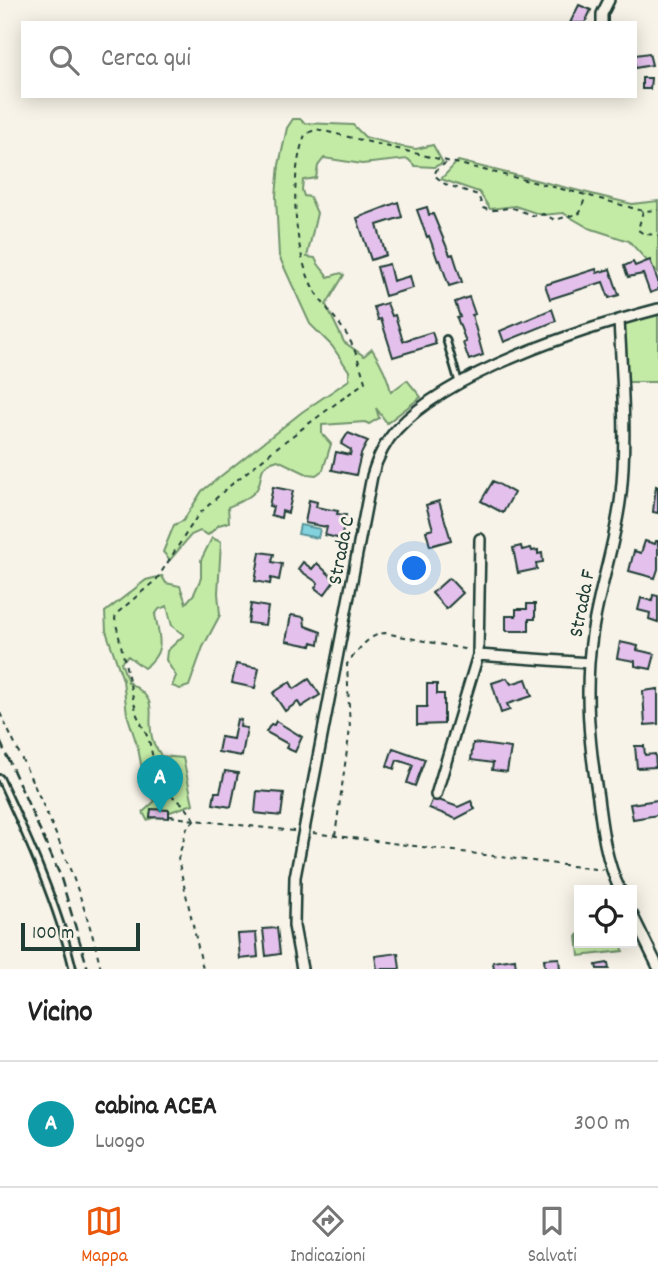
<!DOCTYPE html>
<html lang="it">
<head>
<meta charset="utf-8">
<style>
	:root { --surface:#fff; --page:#f2f2f2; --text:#222; --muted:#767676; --line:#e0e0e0; --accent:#ea580c }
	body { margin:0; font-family:Dekko,sans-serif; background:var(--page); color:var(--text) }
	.controls { position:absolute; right:21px; bottom:21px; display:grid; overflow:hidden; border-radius:0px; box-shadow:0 4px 18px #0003 }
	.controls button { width:63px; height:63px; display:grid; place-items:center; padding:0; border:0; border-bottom:2px solid var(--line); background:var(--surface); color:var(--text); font:35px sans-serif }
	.scale { position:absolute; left:21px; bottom:18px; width:119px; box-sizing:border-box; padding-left:7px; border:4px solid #1f3d34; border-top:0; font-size:19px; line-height:24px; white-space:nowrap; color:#1f3d34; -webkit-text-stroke:5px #f7f3e8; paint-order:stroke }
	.you { position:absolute; left:415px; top:569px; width:24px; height:24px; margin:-18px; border:5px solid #fff; border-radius:50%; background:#1a73e8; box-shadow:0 0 0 10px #1a73e833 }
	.badge { display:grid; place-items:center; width:46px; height:46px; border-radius:50%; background:var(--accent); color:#fff; font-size:23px; font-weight:700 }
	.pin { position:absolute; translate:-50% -58px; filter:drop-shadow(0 2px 4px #0008) }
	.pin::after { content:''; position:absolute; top:37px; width:24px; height:21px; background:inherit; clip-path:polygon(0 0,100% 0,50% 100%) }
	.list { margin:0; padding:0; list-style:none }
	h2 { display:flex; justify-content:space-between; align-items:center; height:91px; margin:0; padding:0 28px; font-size:30px }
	h2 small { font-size:23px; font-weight:400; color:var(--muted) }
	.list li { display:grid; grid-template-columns:46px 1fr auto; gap:21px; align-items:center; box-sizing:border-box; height:126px; padding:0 28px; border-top:2px solid var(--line) }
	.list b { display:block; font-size:26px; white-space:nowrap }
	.list p { margin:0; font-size:23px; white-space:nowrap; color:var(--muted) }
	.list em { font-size:23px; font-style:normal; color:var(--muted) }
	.icon { flex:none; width:38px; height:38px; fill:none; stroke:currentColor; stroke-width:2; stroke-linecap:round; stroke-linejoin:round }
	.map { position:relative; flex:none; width:658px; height:969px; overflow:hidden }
	.search { position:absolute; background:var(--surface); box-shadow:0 4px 18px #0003; left:21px; right:21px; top:21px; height:77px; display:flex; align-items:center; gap:18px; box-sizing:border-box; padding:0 24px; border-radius:0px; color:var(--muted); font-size:26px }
	.sheet { height:217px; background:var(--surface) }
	nav { display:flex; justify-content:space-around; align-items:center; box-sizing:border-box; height:98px; border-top:2px solid var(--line); background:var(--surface); font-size:19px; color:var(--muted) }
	nav a { display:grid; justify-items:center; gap:4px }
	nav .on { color:var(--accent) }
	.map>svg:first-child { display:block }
</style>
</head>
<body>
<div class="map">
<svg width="658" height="969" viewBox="0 0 658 969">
	<rect width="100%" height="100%" fill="#f7f3e8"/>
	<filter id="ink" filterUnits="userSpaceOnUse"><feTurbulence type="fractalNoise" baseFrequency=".0143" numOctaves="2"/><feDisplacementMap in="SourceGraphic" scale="14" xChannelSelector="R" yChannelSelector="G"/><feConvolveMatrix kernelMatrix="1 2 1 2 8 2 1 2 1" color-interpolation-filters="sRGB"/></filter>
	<g filter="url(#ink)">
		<path fill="#c4eba6" stroke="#72946d" stroke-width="2" d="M293,119H300L305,123L353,125L365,137L398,146L416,149L433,145L443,163L434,167L415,166L408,159L362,164L324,158L318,166L316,178L303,180L302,190L304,196L310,197L317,213L307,257L315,258C318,266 324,270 328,277L341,273L344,275L326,305L344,342L364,356L372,349C381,363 388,376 391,392L407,380L421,397L387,423L376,408L379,418L369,424L365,422L322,425V434L331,444L323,470L316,475L307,474L278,460C255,466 265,474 257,489C251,498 237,503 228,507L229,522L219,525L208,535L200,531L191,535L170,560L163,552L174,525L183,521L202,491L302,412L349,380V371L332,346L310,324L279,256L276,196L279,165L287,128Z
			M458,161L632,204L658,201V273L629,241L589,228L563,213L542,215L515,206L490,209L479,192L441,179Z
			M658,309V382H624L619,320Z
			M212,538L221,542L218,593L220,615L203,647L189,686L180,689L172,686L176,676L166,660L167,651L184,635L172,626L167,606L159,609L155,615C160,638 166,652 144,668L128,656L121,662L128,682C164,703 144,712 153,741C154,746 159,751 161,756L183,758L193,804L147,820L143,812L155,801L146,790L138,748L127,714L123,680L106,631L105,612L146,580L162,576L166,583L180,586L186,603L194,594L201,578V560Z
			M579,934V943H622L623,951L579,956L577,935Z"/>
		<path fill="#83d3df" stroke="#5b979b" stroke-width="2" d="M300,525L320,529L318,538L298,534Z"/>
		<path fill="#e4c1ec" stroke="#1f3d34" stroke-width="2" d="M579,5L591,10L585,23H570Z
			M649,53L652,65L635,68V55Z
			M642,78H651L650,89H642Z
			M398,202L402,217L377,225L386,255L371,260L357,218Z
			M427,207L429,215L433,214L450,255L453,254L462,282L449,286L440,260L438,261L429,236L427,237L417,210Z
			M650,260L658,281V290L650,293L643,274L628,277L624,266L633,262L635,266Z
			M389,264L393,281L410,276L413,288L385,296L377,267Z
			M596,269L597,273L610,269L619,295L609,298L603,282L550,299L545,285Z
			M469,297L475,314L472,315L483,355L469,360L463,343L466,342L457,318L460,317L455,302Z
			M387,303L392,316L395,315L403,341L432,332L436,344L393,357L381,319L378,320L374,307Z
			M552,309L556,321L504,342L500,331Z
			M348,433L368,441L361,454L356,475L332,470L336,452L350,455L351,450L341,444Z
			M493,481L514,493L503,513L481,501Z
			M656,486L658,487V513L653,512Z
			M273,487L293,491L288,513L282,511L281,518L271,515L273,507L269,506Z
			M309,500L317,502L316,507L338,511L337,514L346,515L341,539L325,535L327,527L305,523Z
			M439,501L451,540L430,546L426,531L433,529L426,505Z
			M645,541L655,544L656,541H658V569L655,578L629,571L634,551L641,553Z
			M521,546L522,550L531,548L532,551L538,550V554L542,553L543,562L536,563L537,569L518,573L513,548Z
			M260,552L274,554L272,562L282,564L279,580L271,578L270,584L255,581Z
			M303,562L312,569L317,563L335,580L324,595L315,588L318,583L298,569Z
			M449,578L463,593L446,609L432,593Z
			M653,595L658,596V622L649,619L650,613L638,610L641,598L652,601Z
			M251,604L268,607L265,625L248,623Z
			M527,604H535V619H529V631H506V616H516V609H527Z
			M291,615L304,617L305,626L321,632L319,644L312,642L311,646L286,641Z
			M620,642L638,646L637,650L655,654L651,669L635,666V661L617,658Z
			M236,664L259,668L255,688L232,683Z
			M507,678L511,684L526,679L532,696L507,704L510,710L501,713L492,683Z
			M309,679L320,695L301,707L298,702L285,711L273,693L290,682L294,689Z
			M427,684H437V694H444V724L417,725V707H427Z
			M658,689V724L645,725L643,691Z
			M237,719L241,720L240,727L247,728L242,756L218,752L221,737L233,739Z
			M276,721L302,737L295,752L286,748L288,744L266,732L271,724L274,725Z
			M473,743L511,748L507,772L492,770L493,763L471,760Z
			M635,746H644L645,755L655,754L656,767L637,768Z
			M393,748L425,759L415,786L407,783L413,765L397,760L394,769L387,766Z
			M225,771L238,773L231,807L213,804L215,792H220Z
			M257,791L284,793L281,816L255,813Z
			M433,798L458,807L471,801L475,809L456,819L429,808Z
			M658,800V815L633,819L630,804Z
			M151,809L169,810V818L150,817Z
			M277,928L280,954L266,956L263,929Z
			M256,933L258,957L240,959L238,934Z
			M398,953L400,969H377L375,956Z
			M559,958L560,969H545L544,959Z
			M515,959L516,969H494L493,962Z
			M608,963L609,969H597L596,965Z"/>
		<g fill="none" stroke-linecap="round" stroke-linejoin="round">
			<g stroke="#1f3d34" stroke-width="10">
				<path id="lane" d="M446,339L459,383
					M0,778C28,838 58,905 73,969"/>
			</g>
			<g stroke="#1f3d34" stroke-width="14">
				<path id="street" d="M602,23V14L609,0
					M619,320C622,378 627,437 621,494C616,542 599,588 592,635C584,690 589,743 598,798C602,830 606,861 620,890
					M478,655L589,663
					M436,795L478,655L480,539
					M632,914L658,967
					M302,969L294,926L295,877L372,476C377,459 384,443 397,429C451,371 582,329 658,309"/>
			</g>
			<path stroke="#1f3d34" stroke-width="2" stroke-dasharray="5 5" stroke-linecap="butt" d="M446,163L437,169L434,175L445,184L478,195L483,208C494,213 500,208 511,208C524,209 530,220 543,214L555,220L580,213L586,195
				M643,211L638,230L644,234L658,235
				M0,713C39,795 81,880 101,969
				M170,816L194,820
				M195,820L187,828L178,859L203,969
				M294,831L195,820L184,805L163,789L157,777L149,740L137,715L115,619L116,614L157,579L198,515L226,489L280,445L365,382C360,365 355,347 345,332C334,315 316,298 309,279C293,241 290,173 305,135L316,129L586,195L643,211L658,210
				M313,833L603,870
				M335,836L350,729L347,664C358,651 367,635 385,633L468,650"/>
			<use href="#lane" stroke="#f7f3e8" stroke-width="4.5"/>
			<use href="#street" stroke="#f7f3e8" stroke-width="9"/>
			<path stroke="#1f3d34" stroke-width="2.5" stroke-dasharray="10 5" stroke-linecap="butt" d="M0,741L60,875L88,969"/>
		</g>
	</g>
	<g text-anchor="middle" stroke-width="5" stroke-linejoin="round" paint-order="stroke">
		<g font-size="21" fill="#1f3d34" stroke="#f7f3e8">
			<text transform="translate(340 550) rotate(-79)" y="7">Strada C</text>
			<text transform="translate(581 603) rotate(-79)" y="7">Strada F</text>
		</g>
	</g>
</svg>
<div class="controls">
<button><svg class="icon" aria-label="locate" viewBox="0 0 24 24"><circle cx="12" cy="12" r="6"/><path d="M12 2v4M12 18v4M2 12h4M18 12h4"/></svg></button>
</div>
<div class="scale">100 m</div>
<div class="you"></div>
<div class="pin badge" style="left:160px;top:813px;background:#0f9aa8">A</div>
<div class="search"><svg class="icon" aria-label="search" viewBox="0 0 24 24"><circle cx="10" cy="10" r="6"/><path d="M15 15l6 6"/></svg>Cerca qui</div>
</div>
<section class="sheet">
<h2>Vicino<small></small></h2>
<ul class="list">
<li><span class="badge" style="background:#0f9aa8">A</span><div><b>cabina ACEA</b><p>Luogo</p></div><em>300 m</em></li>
</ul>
</section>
<nav>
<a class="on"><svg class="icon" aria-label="map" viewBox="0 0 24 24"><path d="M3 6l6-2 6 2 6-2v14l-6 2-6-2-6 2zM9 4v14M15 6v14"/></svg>Mappa</a>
<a><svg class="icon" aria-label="directions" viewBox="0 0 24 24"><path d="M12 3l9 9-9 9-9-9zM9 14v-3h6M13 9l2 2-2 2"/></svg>Indicazioni</a>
<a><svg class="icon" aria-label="saved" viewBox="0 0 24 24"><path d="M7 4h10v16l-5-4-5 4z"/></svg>Salvati</a>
</nav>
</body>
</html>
